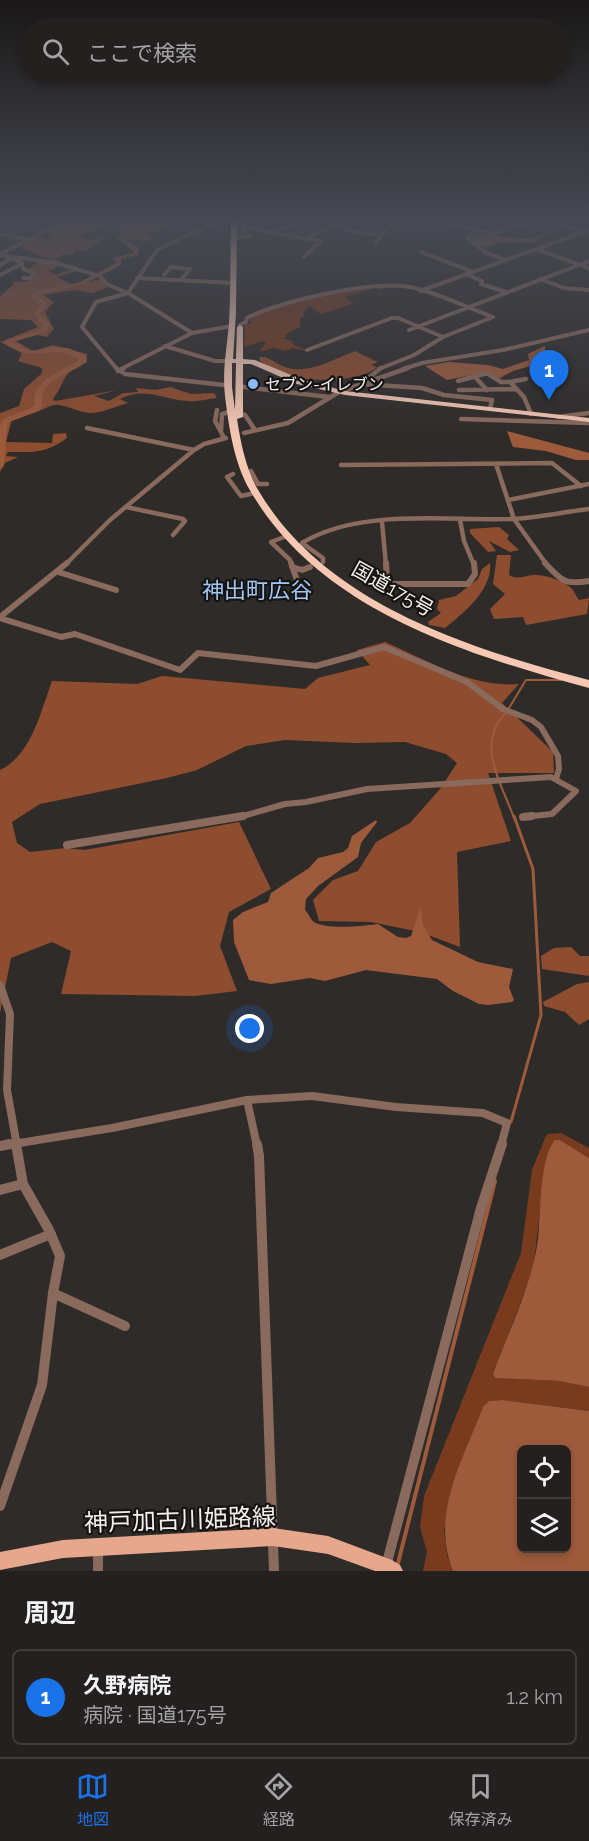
<!DOCTYPE html>
<html lang="ja">
<head>
<meta charset="utf-8">
<style>
	:root { --surface:#23201f; --page:#2f2d2c; --text:#f1f3f6; --muted:#a3a3a4; --line:#403e3d; --accent:#1a73e8 }
	body { margin:0; font-family:Raleway,"Noto Sans JP",sans-serif; background:var(--page); color:var(--text) }
	.controls { position:absolute; right:18px; bottom:18px; display:grid; overflow:hidden; border-radius:9px; box-shadow:0 3px 9px #0003 }
	.controls button { width:54px; height:54px; display:grid; place-items:center; padding:0; border:0; border-bottom:2px solid var(--line); background:var(--surface); color:var(--text); font:30px sans-serif }
	.you { position:absolute; left:250px; top:1029px; width:21px; height:21px; margin:-15px; border:4px solid #fff; border-radius:50%; background:#1a73e8; box-shadow:0 0 0 9px #1a73e833 }
	.badge { display:grid; place-items:center; width:39px; height:39px; border-radius:50%; background:var(--accent); color:#fff; font-size:20px; font-weight:700 }
	.pin { position:absolute; translate:-50% -50px; filter:drop-shadow(0 2px 3px #0008) }
	.pin::after { content:''; position:absolute; top:32px; width:21px; height:18px; background:inherit; clip-path:polygon(0 0,100% 0,50% 100%) }
	.list { margin:0; padding:0; list-style:none }
	h2 { display:flex; justify-content:space-between; align-items:center; height:78px; margin:0; padding:0 24px; font-size:26px }
	h2 small { font-size:20px; font-weight:400; color:var(--muted) }
	.list li { display:grid; grid-template-columns:39px 1fr auto; gap:18px; align-items:center; box-sizing:border-box; height:96px; margin:0 12px 12px; padding:0 12px; border:2px solid var(--line); border-radius:9px }
	.list b { display:block; font-size:22px; white-space:nowrap }
	.list p { margin:0; font-size:20px; white-space:nowrap; color:var(--muted) }
	.list em { font-size:20px; font-style:normal; color:var(--muted) }
	.icon { flex:none; width:33px; height:33px; fill:none; stroke:currentColor; stroke-width:2; stroke-linecap:round; stroke-linejoin:round }
	.map { position:relative; flex:none; width:589px; height:1571px; overflow:hidden }
	.search { position:absolute; background:var(--surface); box-shadow:0 3px 9px #0003; left:18px; right:18px; top:18px; height:66px; display:flex; align-items:center; gap:15px; box-sizing:border-box; padding:0 21px; border-radius:33px; color:var(--muted); font-size:22px }
	.sheet { height:186px; background:var(--surface) }
	nav { display:flex; justify-content:space-around; align-items:center; box-sizing:border-box; height:84px; border-top:2px solid var(--line); background:var(--surface); font-size:16px; color:var(--muted) }
	nav a { display:grid; justify-items:center; gap:3px }
	nav .on { color:var(--accent) }
	.map>svg:first-child { display:block }
</style>
</head>
<body>
<div class="map">
<svg width="589" height="1571" viewBox="0 0 589 1571">
	<rect width="100%" height="100%" fill="#2f2b29"/>
	<path fill="#783b1e" d="M384,287L380,290L374,288L345,297L354,303L321,314L309,306L303,313L305,316L300,318V327L285,335L287,336L284,338L294,342L292,344L310,352L293,348L285,351L274,348L259,352L266,343L262,341L244,347L245,325L251,323L250,319C288,299 341,288 384,287Z
		M561,1133L589,1148V1158L560,1140L545,1169L533,1270L493,1374L495,1378L559,1381L589,1387V1411L503,1400L489,1401L444,1529L447,1555L453,1571H423L427,1552L420,1527L424,1496L521,1253L532,1170L545,1138L548,1134Z"/>
	<path fill="#8f4d2f" d="M63,218H164L174,223L165,230L145,232L153,237L147,241L126,239L127,238L115,240L125,229H118L119,226L107,222L81,237L92,240L99,237L104,238L84,251L76,249L71,255L64,254L55,259L66,265L23,249L22,244L34,238H51L47,231L63,226L61,221Z
		M6,257L61,265L49,271L55,275L72,269L76,271L58,277L74,286L101,279L108,287L93,293L74,290L43,295L54,302L45,312L54,329L47,337L38,335L16,341L33,351L53,345L87,354V362C58,376 69,377 53,399L55,401L118,390L94,396L109,401L123,393L138,392L136,388L156,390L170,387L191,394L214,393L217,398C207,399 198,402 188,401C163,400 146,386 120,399L128,403C116,406 105,412 91,413C81,413 69,406 59,405C51,404 48,408 41,410C32,413 22,412 13,415L6,442L52,443L53,434L66,433L67,438C45,454 34,452 8,452L6,456L18,457L5,463L0,472V413L19,406L24,389L42,373V368L18,361L22,353L0,342L38,327L31,320L0,319V296L12,286L13,282L28,281L38,273L29,269L38,262Z
		M355,351L378,362L371,365L377,367C361,382 311,382 290,376C279,372 269,367 260,361L259,357C271,356 275,364 285,367C308,375 334,359 355,351Z
		M499,527L509,535L507,539L519,550L510,552L489,541L496,551L488,552L470,533V529Z
		M497,555H511L509,575C518,580 523,576 533,575C543,574 563,580 570,587C574,590 576,596 579,600L589,598L587,614L526,625L523,617L494,619L490,609L505,594L493,584Z
		M490,563C493,589 464,613 445,628L429,625L428,622L441,613L437,609L439,600L456,596L478,579L482,569Z
		M385,642C427,660 472,688 519,684L502,703L553,752L554,773H488L511,841L457,852L460,947L420,932L371,922L319,921L313,900L333,880L358,871L376,842L410,823L440,789L457,763L446,754L405,742L355,743L285,740L246,746L197,770L167,778L40,804L12,822L17,843L30,852L65,848L85,850L239,822L271,889L229,912L220,946L237,991L195,996L61,994L71,951L52,942L11,958L0,1013V770C31,756 41,711 52,681L137,684L162,676L305,689L318,678L370,665L357,650Z
		M571,947L580,956H589V976L542,969L541,956L554,948Z
		M589,982V1019L579,1025L565,1012L544,1006L543,1002L577,984Z"/>
	<path fill="#9e5b3c" fill-rule="evenodd" d="M549,232L535,242H500L486,247L478,245L471,238L475,234L530,239Z
		M545,346V350L535,359L541,363L513,371L500,378L486,372L447,380L425,366L449,362L488,365L503,369L529,360L528,354Z
		M507,431L589,453V460H576L546,451L513,447Z
		M376,820L377,822L361,843L358,857L318,886L306,899L305,910C308,913 311,920 314,922C327,930 364,926 378,924L398,937L406,938L411,936L421,906L422,923L432,940L478,962L513,969L509,987L514,1000L512,1002L488,1005L479,1004L453,991L437,979L366,970L325,981L310,978L271,984L249,980L234,942L233,920L243,912L268,902L271,893L309,868L318,858L343,852L348,848L352,836Z
		M555,1140H560L589,1158V1387L559,1381L495,1378L493,1374C509,1329 532,1286 538,1239C541,1215 539,1158 555,1140Z
		M503,1400L589,1411V1571H453C430,1514 463,1460 483,1407L489,1401ZM522,1450H566V1548H522Z"/>
	<g fill="none" stroke-linecap="round" stroke-linejoin="round">
		<path stroke="#9e5b3c" stroke-width="1.5" d="M0,225L9,218"/>
		<path stroke="#9e5b3c" stroke-width="2" d="M509,708L526,680H562
			M505,713C476,746 501,782 514,818"/>
		<path stroke="#9e5b3c" stroke-width="3" d="M511,1122L541,1015L533,869L514,816"/>
		<path stroke="#9e5b3c" stroke-width="4" d="M396,1571L495,1181"/>
		<path fill="#9e5b3c" fill-rule="evenodd" d="M118,218H129L151,225L150,228L131,233L126,240L139,248L138,255L121,259V265L84,284L36,295L47,303L40,314L50,325L47,331L13,342L28,350L38,351L51,347L68,348L85,355L86,362C70,375 37,380 43,405L39,411L9,422L7,428L4,466L0,469V426L3,419L33,407L35,405C30,381 60,372 78,361V358C49,343 34,365 4,343L9,339L41,330L43,325L34,314L40,304L31,299V293L80,282L116,263L113,258L133,253L134,250L126,246L120,240L127,231L145,226Z"/>
		<path stroke="#4c4847" stroke-width="4" stroke-dasharray="4 1.5" stroke-linecap="butt" d="M228,225H243"/>
		<path stroke="#896a5d" stroke-width="4" d="M396,218L455,224L493,234L538,218
			M541,218L584,232
			M334,225L355,232L382,235L397,219
			M247,226L273,233L321,241L304,257
			M476,229L467,238L486,253L506,260
			M277,230L296,226L290,221L291,218
			M0,234L27,239
			M233,238L250,236L243,233V225
			M306,238L350,218
			M376,243L382,235
			M536,249L589,268
			M421,252L473,272
			M0,254L61,224L51,218
			M0,255L56,263L100,276L107,284L127,293
			M14,260L22,263L23,269L35,273L30,278H23
			M0,265L10,259
			M466,274L482,281L481,284L506,292
			M0,275L22,264
			M164,275L171,267L190,269L181,280
			M137,278L233,283
			M540,279L564,288L589,290
			M420,291L589,230
			M240,325L246,322L247,318C282,301 371,280 410,287C433,291 469,308 493,317
			M409,330L589,261
			M192,333L128,293L157,250L185,236L232,218
			M165,346L215,361H230
			M307,350L392,318H398L443,337
			M117,369L82,327L96,302L128,293
			M121,369L192,333L232,326
			M379,369L414,355L443,337L493,317
			M403,369L422,363L503,350L589,330"/>
		<path stroke="#896a5d" stroke-width="4.5" d="M116,368L125,374L224,385
			M118,371L124,368
			M474,376L487,390
			M367,379L381,368
			M526,379L510,382L524,397L531,414
			M458,381L487,373L501,382H510
			M362,384L422,388L444,395L492,400L490,409
			M244,387L329,397
			M459,390L517,389
			M217,410L215,421L221,432
			M238,413L245,415L255,430
			M558,417L589,413
			M461,419L589,423
			M87,428L194,450
			M244,433L288,423L339,392L408,368
			M224,438L221,432L222,414L233,411
			M496,464L514,519L547,565
			M341,465L552,463L581,486
			M251,471L258,484H267
			M233,474L227,477L241,496L255,493
			M508,500L589,484
			M126,507L183,519L185,521L173,535
			M460,520L464,541L474,565
			M382,522L386,565
			M287,536L271,542L290,560L292,565
			M323,562V558L302,543C359,508 446,521 511,519C537,518 563,512 589,509
			M65,565L110,520L194,450L204,444L226,438"/>
		<path stroke="#896a5d" stroke-width="6" d="M291,563L298,583
			M386,563L387,580L394,584H468L475,574L474,563
			M545,563C562,581 564,585 589,581
			M292,567L302,570L310,567
			M58,572L116,590
			M0,617L67,563
			M0,618L61,637L75,634L180,670L198,653L316,666L384,647L467,682L503,709L532,720L541,727L558,756L559,769L556,779
			M236,818L285,804L306,802L367,789L551,777L576,791L552,814L523,817"/>
		<path stroke="#896a5d" stroke-width="8" d="M523,817L532,816
			M67,845L243,816
			M0,985L10,1014L7,1090L17,1146
			M247,1100L257,1146
			M1,1146L112,1128L247,1100L312,1096L396,1107L483,1113L507,1123L501,1146"/>
		<path stroke="#896a5d" stroke-width="10" d="M257,1144L259,1156L274,1571
			M0,1146L10,1144
			M0,1190L23,1184
			M0,1255L51,1234
			M53,1293L125,1326
			M0,1506L42,1385L53,1293L60,1256L49,1230L23,1184L16,1144
			M98,1549V1571
			M386,1566L481,1208L502,1144"/>
		<path stroke="#be8c77" stroke-width="4.5" d="M0,222L5,218"/>
		<path fill="#e6a78c" fill-rule="evenodd" d="M273,1528L328,1536L392,1560L400,1565L403,1571H375L328,1554L273,1546L63,1558L0,1570V1552L63,1540Z"/>
		<path fill="#f6c8b4" fill-rule="evenodd" d="M231,218H237L236,313L233,359H236L237,327L240,325L243,327V359L255,360L303,380L345,391L589,418V422L345,395L297,384L251,364H243V417L237,419C241,444 246,471 260,493C327,604 470,649 589,680V688C465,654 320,610 251,492C234,464 229,428 225,396C222,372 227,347 229,323C231,288 230,253 231,218ZM232,363H236L235,410L232,387Z"/>
	</g>
	<linearGradient id="sky" x2="0" y2="1"><stop stop-color="#1a1817"/><stop offset="0.5" stop-color="#474a54"/><stop offset="1" stop-color="#474a54" stop-opacity="0"/></linearGradient>
	<rect width="589" height="438" fill="url(#sky)"/>
	<circle fill="#87bbfb" stroke="#161413" stroke-width="2" cx="253" cy="384" r="6"/>
	<g text-anchor="middle" stroke-width="4.5" stroke-linejoin="round" paint-order="stroke">
		<g font-size="16" fill="#f2efee" stroke="#161413" text-anchor="start">
			<text x="265" y="390">セブン-イレブン</text>
		</g>
		<g font-size="20" fill="#f2efee" stroke="#161413">
			<text transform="translate(393 589) rotate(29)" y="7">国道175号</text>
		</g>
		<g font-size="22" fill="#a1c7f7" stroke="#161413">
			<text x="257" y="598">神出町広谷</text>
		</g>
		<g font-size="24" fill="#f2efee" stroke="#161413">
			<text transform="translate(180 1520) rotate(-2)" y="8">神戸加古川姫路線</text>
		</g>
	</g>
</svg>
<div class="controls">
<button><svg class="icon" aria-label="locate" viewBox="0 0 24 24"><circle cx="12" cy="12" r="6"/><path d="M12 2v4M12 18v4M2 12h4M18 12h4"/></svg></button>
<button><svg class="icon" aria-label="layers" viewBox="0 0 24 24"><path d="M12 4l9 5-9 5-9-5zM3 14l9 5 9-5"/></svg></button>
</div>
<div class="you"></div>
<div class="pin badge" style="left:549px;top:400px">1</div>
<div class="search"><svg class="icon" aria-label="search" viewBox="0 0 24 24"><circle cx="10" cy="10" r="6"/><path d="M15 15l6 6"/></svg>ここで検索</div>
</div>
<section class="sheet">
<h2>周辺<small></small></h2>
<ul class="list">
<li><span class="badge">1</span><div><b>久野病院</b><p>病院 · 国道175号</p></div><em>1.2 km</em></li>
</ul>
</section>
<nav>
<a class="on"><svg class="icon" aria-label="map" viewBox="0 0 24 24"><path d="M3 6l6-2 6 2 6-2v14l-6 2-6-2-6 2zM9 4v14M15 6v14"/></svg>地図</a>
<a><svg class="icon" aria-label="directions" viewBox="0 0 24 24"><path d="M12 3l9 9-9 9-9-9zM9 14v-3h6M13 9l2 2-2 2"/></svg>経路</a>
<a><svg class="icon" aria-label="saved" viewBox="0 0 24 24"><path d="M7 4h10v16l-5-4-5 4z"/></svg>保存済み</a>
</nav>
</body>
</html>
